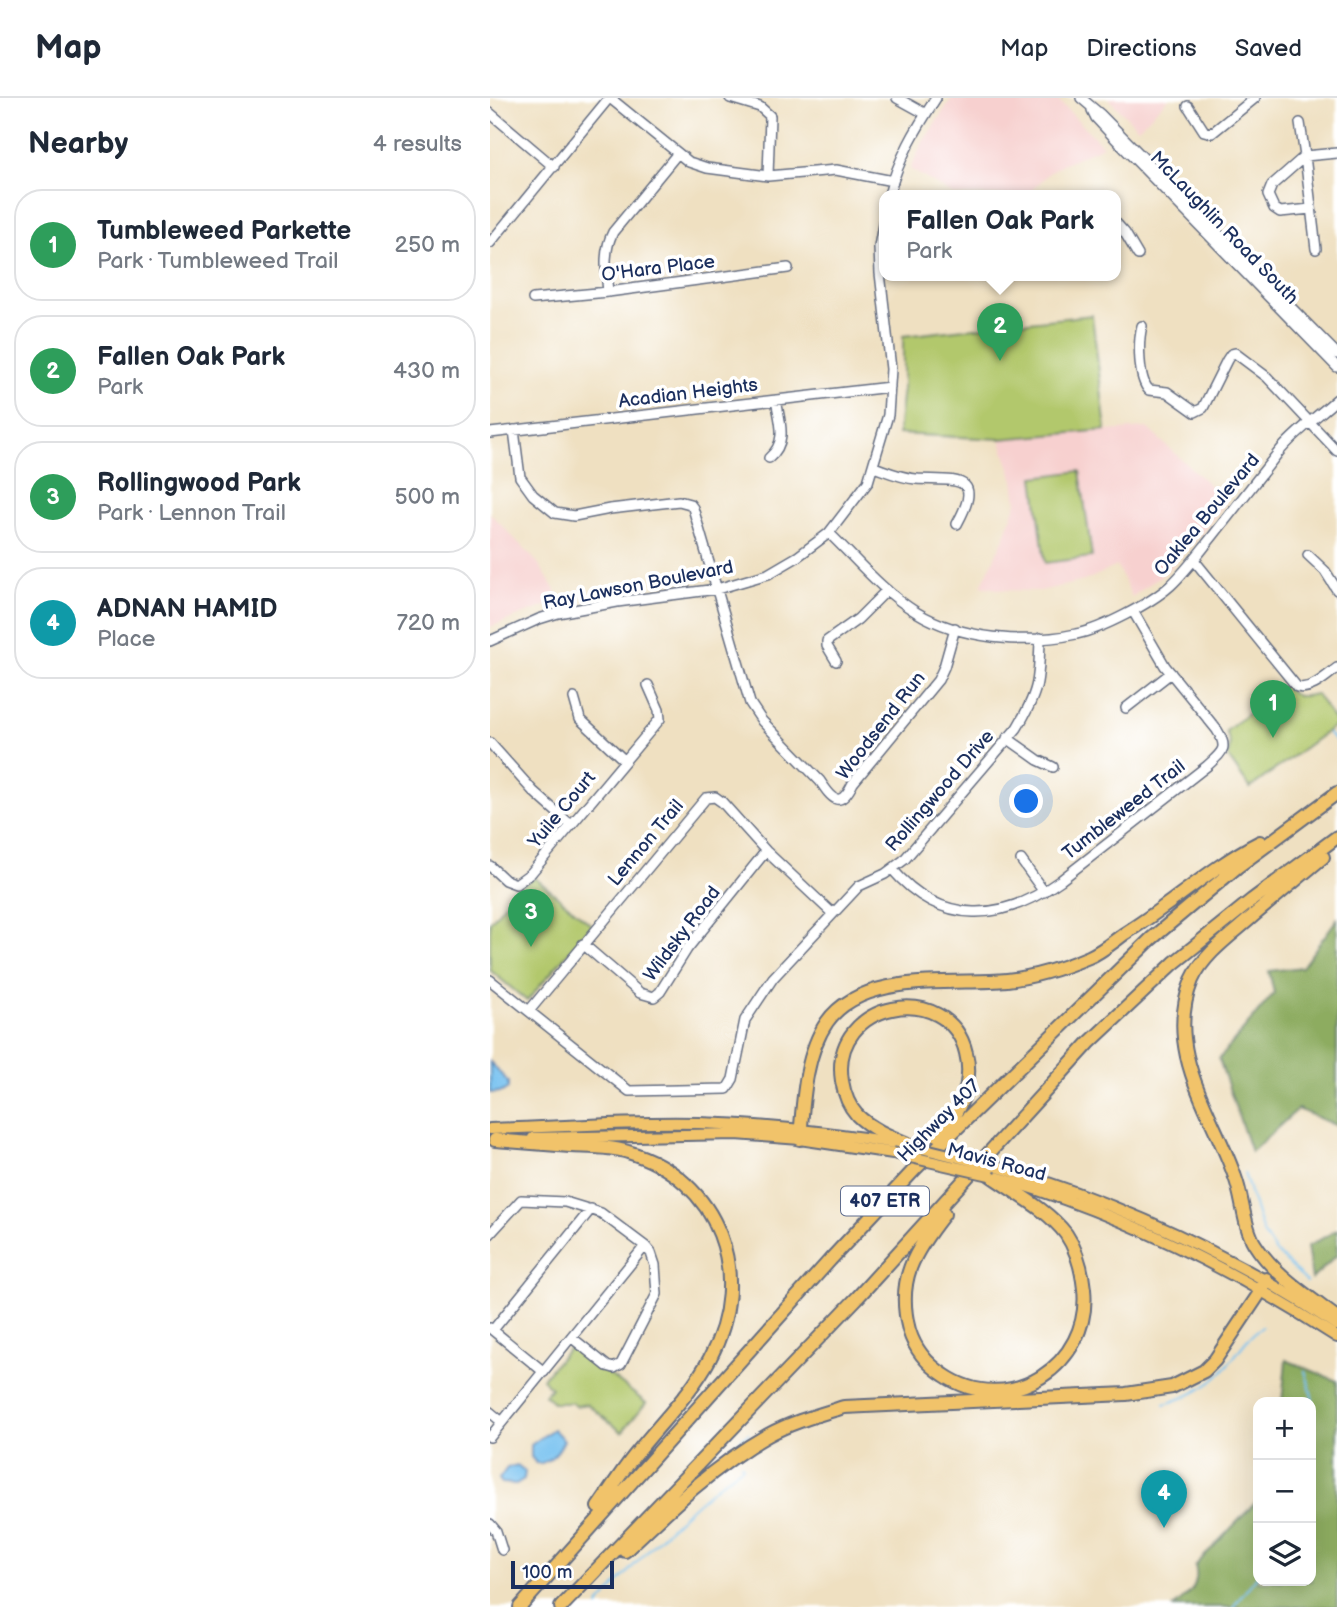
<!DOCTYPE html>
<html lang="en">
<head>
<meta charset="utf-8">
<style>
	:root { --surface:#fff; --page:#f6f6f7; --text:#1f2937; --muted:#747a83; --line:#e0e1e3; --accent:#1f6fb2 }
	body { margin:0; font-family:"Balsamiq Sans",sans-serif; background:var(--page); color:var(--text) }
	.controls { position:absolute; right:21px; bottom:21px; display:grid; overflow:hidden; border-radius:14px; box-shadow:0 7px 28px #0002 }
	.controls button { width:63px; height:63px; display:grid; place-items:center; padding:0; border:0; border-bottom:2px solid var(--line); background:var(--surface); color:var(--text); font:35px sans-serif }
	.scale { position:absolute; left:21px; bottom:18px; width:103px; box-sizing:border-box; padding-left:7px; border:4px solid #1b2f5e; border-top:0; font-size:19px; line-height:24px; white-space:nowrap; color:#1b2f5e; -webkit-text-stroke:5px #fff; paint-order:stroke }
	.you { position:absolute; left:537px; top:704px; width:24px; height:24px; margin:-18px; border:5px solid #fff; border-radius:50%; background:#1a73e8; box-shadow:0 0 0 10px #1a73e833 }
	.badge { display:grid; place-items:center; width:46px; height:46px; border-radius:50%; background:var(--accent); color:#fff; font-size:23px; font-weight:700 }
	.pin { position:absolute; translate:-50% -58px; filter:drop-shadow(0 2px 4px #0008) }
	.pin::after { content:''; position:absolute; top:37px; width:24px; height:21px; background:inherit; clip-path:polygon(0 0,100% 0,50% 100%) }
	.popup { position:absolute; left:389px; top:92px; width:242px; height:91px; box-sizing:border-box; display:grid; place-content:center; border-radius:14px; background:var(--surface); filter:drop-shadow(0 2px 5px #0005); font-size:23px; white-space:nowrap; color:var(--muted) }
	.popup b { font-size:26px; color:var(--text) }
	.popup::after { content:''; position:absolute; left:50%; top:100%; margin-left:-14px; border:14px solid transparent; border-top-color:var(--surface) }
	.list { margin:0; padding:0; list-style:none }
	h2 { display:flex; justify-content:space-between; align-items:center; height:91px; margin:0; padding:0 28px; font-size:30px }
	h2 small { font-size:23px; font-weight:400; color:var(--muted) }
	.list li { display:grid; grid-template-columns:46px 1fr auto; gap:21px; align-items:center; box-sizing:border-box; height:112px; margin:0 14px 14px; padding:0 14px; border:2px solid var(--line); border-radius:28px }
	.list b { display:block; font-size:26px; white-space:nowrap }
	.list p { margin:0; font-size:23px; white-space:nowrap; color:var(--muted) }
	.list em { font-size:23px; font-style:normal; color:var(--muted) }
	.icon { flex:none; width:38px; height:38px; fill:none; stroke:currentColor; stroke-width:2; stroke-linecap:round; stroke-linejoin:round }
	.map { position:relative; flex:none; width:847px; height:1509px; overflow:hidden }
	header { display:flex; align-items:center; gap:42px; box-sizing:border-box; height:98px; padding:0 35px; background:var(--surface); border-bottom:2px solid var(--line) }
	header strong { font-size:33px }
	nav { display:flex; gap:38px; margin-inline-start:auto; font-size:24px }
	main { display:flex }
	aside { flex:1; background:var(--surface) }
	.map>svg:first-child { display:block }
</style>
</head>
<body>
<header>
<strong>Map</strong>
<nav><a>Map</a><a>Directions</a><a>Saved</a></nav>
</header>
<main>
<aside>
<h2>Nearby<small>4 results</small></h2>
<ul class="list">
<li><span class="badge" style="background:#2e9e5b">1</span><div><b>Tumbleweed Parkette</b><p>Park · Tumbleweed Trail</p></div><em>250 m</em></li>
<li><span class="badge" style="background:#2e9e5b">2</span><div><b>Fallen Oak Park</b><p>Park</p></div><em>430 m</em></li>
<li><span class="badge" style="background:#2e9e5b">3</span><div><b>Rollingwood Park</b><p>Park · Lennon Trail</p></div><em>500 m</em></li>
<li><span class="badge" style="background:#0f9aa8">4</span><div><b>ADNAN HAMID</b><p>Place</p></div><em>720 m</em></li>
</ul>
</aside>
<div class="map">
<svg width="847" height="1509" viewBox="0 0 847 1509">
	<rect width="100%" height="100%" fill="#fff"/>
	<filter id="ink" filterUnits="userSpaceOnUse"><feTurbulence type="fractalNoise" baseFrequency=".0143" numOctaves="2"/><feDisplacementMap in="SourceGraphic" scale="14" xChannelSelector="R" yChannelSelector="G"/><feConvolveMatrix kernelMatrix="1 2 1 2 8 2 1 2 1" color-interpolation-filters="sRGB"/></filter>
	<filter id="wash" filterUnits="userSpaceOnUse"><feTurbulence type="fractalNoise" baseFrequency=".00686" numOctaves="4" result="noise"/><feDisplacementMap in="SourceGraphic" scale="28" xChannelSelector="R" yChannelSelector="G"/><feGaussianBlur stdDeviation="1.57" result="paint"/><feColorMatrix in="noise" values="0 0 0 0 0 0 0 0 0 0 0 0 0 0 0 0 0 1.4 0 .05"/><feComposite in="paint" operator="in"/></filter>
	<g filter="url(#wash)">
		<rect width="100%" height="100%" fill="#efe0c1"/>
		<path fill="#f7d0cf" d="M462,0H566L613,48L572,66L560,74L537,97H464L420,71L433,44Z
			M618,0H679L648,30Z
			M657,330L737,403L705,443L676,474L642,499L627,468L594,483L550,493L514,492L491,488L515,438L527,404L524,382L510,341Z
			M0,415L48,465L71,502L0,529Z"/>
		<path fill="#b2c86c" stroke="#667c65" stroke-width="2" d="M602,217L616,332L510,341L408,336L413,289V238Z
			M590,373L602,459L555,465L544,379Z
			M794,587C803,601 811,599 826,596L847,626L760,690L738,659L740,646L736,633Z
			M45,780L102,827L37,903L0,872V824L26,792L25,790Z
			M81,1247L156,1305L132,1334L97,1306L86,1308L82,1305H64L55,1297L61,1290L52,1281Z"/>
		<path fill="#8dac60" stroke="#546e5f" stroke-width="2" d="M847,821V1028L808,1011L761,1054L729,961L784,895L779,873L812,869Z
			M847,1132V1157L822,1181L817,1149Z
			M796,1262L847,1283V1509H683C697,1498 711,1489 705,1468L768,1402V1483H821V1304H792Z"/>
		<path fill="#76c1f0" stroke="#4878a7" stroke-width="2" d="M0,964L18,984V990L12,994L0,995Z
			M63,1331L74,1342C69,1353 58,1367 46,1365L41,1359V1347Z
			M27,1367L35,1373L34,1381L26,1386L12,1385L9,1381L17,1370Z"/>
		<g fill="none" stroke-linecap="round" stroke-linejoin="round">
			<path stroke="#76c1f0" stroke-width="2" d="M838,635L847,644
				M754,1075L773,1135L785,1153L817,1184
				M815,1273C822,1294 827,1315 821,1336
				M675,1306C695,1300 713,1292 728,1278C744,1263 754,1240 772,1229
				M242,1354L239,1351L259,1335
				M108,1508C151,1458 198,1406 253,1369L251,1366
				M743,1509L768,1477"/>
		</g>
	</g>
	<g filter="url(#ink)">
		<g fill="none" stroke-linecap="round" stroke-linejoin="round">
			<g stroke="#656d81" stroke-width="12">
				<path id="minor" d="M120,0L199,64L217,70L278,78L346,72L403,83
					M240,0L270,9L280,18L278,78
					M407,0L436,16
					M591,0L610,16L847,256
					M698,8L714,33L722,35L765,0
					M602,12L606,20L634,50L847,269
					M0,15L64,69
					M810,25L815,58L782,87L778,97L784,110L790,114L821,111
					M399,97C408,61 426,31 446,0
					M626,125L635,135L648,157
					M0,145L119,0
					M826,151L815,58L847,55
					M118,194C116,173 113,153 123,134L188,55
					M43,201L118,194L298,170
					M652,228C648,243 648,281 659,292L677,294L705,314L713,310L737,262L741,256L745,255L777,279L847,353
					M24,332L30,379L43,397L65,415L84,418L120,411L189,403L200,406L203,410L260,605L272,623L330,683C342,701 350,712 363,685L448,582L454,569L465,530
					M0,335L400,289
					M279,360C298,344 290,324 286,302
					M384,369C398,374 411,380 426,381C465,383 495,375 467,426
					M339,435C367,462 392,493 426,514C470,541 536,547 586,536C612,531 661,505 680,488C696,473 709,455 722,439C744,411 766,383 788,355C804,335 828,318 847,301
					M818,457L835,473L847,492
					M704,462L807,589C821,593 836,578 847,570
					M0,543L49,521L68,515L127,504L227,491L278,476L307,459L339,435L378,384L398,317L401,271L390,175L389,149L394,121
					M346,563L337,548V543L368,521L397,492
					M84,600L90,621L135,663
					M636,610L681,575
					M517,640L548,662L563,669
					M0,645L43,693L81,727
					M531,762L554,794
					M0,768L15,782L26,786L41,775L170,621L169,612L158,587
					M402,771C452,829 513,824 571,782L717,668C732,654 739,651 727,632L675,568L643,513
					M93,846L150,895L164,899L170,894L197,851L276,753
					M0,882L139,993L237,991L243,981L255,922L283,880L369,788L395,776L414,762L527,630C549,593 549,583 550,540
					M39,913L216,700L225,699L232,704L276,753L342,815
					M0,1136L31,1102L75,1104L111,1115L155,1148L161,1155L165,1167L167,1196L131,1266L124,1270L117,1268L81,1239
					M0,1230L54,1274
					M3,1232L101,1111
					M0,1314L12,1324
					M0,1339L155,1148
					M0,1426L6,1433L12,1452"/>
			</g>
			<g stroke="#656d81" stroke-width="14">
				<path id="major" d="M0,1031C69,1029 140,1023 209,1025C278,1027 345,1035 412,1046
					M43,1040L246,1036L310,1041L403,1055
					M508,1069C630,1105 741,1156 847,1227
					M506,1079C628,1114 741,1170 847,1239"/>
			</g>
			<g stroke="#656d81" stroke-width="16">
				<path id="highway" d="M833,759C810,778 787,798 764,817C743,836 714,855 702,882C673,953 723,1015 745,1079C753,1100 753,1126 764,1145C783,1176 819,1199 847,1220
					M310,1041C313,1004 315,956 337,924C373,873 464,887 517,882C545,879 573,870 599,859C611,854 623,844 634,836C681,807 721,769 770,744
					M5,1042C30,1044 55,1046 80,1048C99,1049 120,1048 138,1054C230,1081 264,1178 220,1260C201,1296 170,1325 145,1357C132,1373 120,1392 108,1409
					M423,1048C404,1040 382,1032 367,1017C358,1007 354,995 352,983C339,902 459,881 476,955C484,986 469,1016 448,1038
					M454,1116C424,1154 406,1182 419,1232C425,1252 437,1266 454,1277C518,1321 602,1267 594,1191C592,1172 587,1152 576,1136C557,1111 525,1095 500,1077
					M135,1453C179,1411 225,1367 278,1337C302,1324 328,1317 354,1309L636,1296L682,1289L714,1273L725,1262L771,1193L776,1181
					M30,1509L340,1162L426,1070L661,841L747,769L847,695
					M71,1509L367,1200L599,945L684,865L762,802L847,739"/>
			</g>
			<use href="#minor" stroke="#fff" stroke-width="9"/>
			<use href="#major" stroke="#f1c36a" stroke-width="10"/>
			<use href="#highway" stroke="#f1c36a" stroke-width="12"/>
			<g stroke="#656d81" stroke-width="14" stroke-linecap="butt">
				<path id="major-bridge" d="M423,1048L508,1069
					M403,1055L500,1077"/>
			</g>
			<use href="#major-bridge" stroke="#f1c36a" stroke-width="10"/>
		</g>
	</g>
	<g text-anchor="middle" stroke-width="7" stroke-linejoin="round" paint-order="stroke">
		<rect fill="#fff" stroke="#5f6d8e" stroke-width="2" x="351" y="1088.5" width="88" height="29" rx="5"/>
		<g font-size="18" font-weight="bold" fill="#1b2f5e">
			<text x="395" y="1109">407 ETR</text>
		</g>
		<g font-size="19" fill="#1b2f5e" stroke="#fff">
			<text transform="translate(735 129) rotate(46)" y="7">McLaughlin Road South</text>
			<text transform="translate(168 169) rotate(-7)" y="7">O'Hara Place</text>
			<text transform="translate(198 294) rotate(-7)" y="7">Acadian Heights</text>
			<text transform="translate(716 416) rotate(-50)" y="7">Oaklea Boulevard</text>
			<text transform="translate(148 486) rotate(-11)" y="7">Ray Lawson Boulevard</text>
			<text transform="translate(390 627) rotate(-52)" y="7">Woodsend Run</text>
			<text transform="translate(449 692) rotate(-49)" y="7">Rollingwood Drive</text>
			<text transform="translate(71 711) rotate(-50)" y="7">Yuile Court</text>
			<text transform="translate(633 711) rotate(-38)" y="7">Tumbleweed Trail</text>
			<text transform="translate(155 744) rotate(-50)" y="7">Lennon Trail</text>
			<text transform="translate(191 835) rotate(-53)" y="7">Wildsky Road</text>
			<text transform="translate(448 1022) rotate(-45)" y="7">Highway 407</text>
			<text transform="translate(507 1063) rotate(15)" y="7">Mavis Road</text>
		</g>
	</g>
</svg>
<div class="controls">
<button>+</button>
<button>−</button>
<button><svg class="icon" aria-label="layers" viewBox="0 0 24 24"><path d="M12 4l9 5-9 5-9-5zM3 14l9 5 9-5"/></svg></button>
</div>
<div class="scale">100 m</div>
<div class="you"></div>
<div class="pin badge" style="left:783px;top:640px;background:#2e9e5b">1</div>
<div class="pin badge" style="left:510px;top:263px;background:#2e9e5b">2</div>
<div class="popup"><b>Fallen Oak Park</b>Park</div>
<div class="pin badge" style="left:41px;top:849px;background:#2e9e5b">3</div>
<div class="pin badge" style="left:674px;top:1430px;background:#0f9aa8">4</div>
</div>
</main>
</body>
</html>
